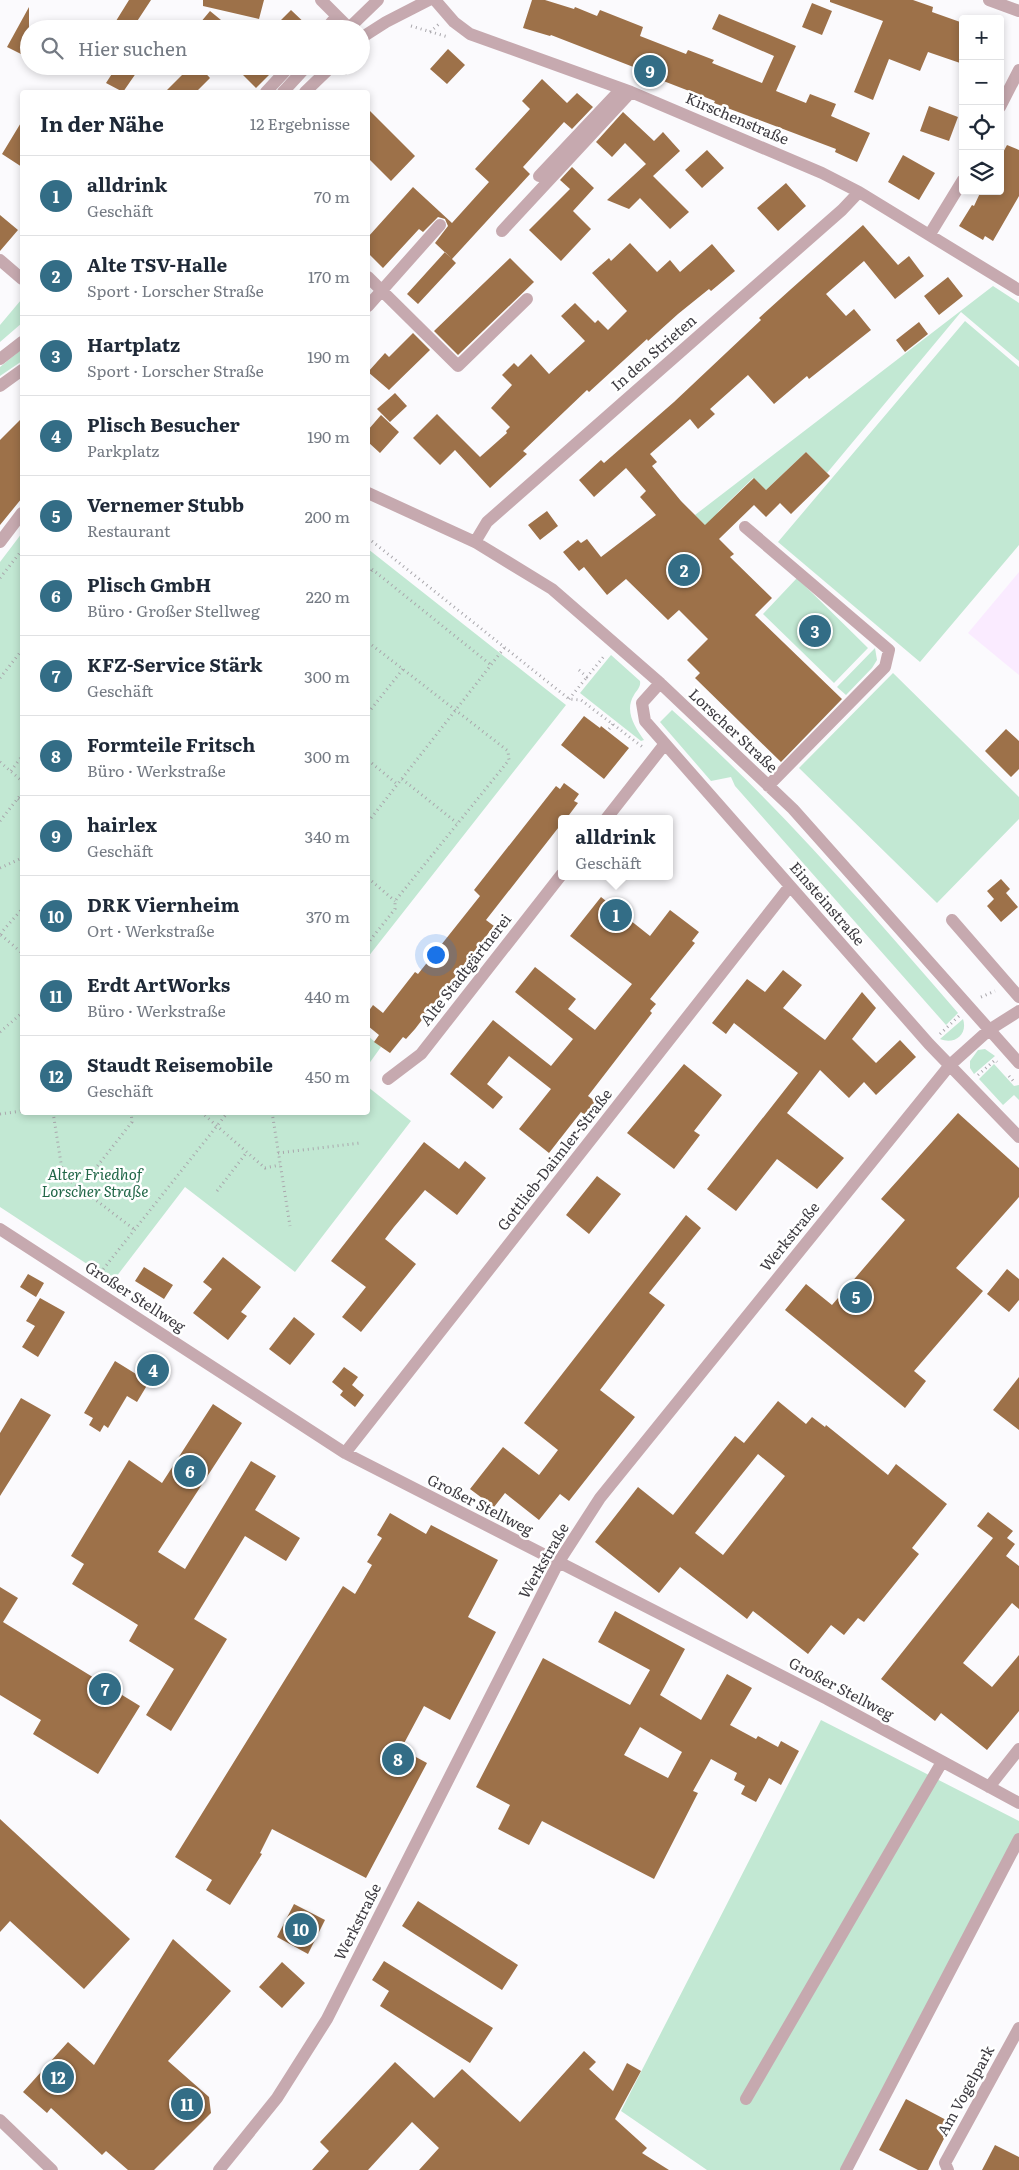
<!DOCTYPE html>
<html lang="de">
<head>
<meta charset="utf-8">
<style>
	:root { --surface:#fff; --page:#f6f6f7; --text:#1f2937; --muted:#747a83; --line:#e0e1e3; --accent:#336d86 }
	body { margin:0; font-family:Literata,serif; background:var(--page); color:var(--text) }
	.controls { position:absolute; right:15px; top:15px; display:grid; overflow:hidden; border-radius:5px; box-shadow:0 2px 8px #0003 }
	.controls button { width:45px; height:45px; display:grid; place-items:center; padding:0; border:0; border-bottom:1px solid var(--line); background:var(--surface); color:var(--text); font:25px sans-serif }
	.you { position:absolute; left:435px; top:954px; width:18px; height:18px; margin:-12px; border:4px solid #fff; border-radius:50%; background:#1a73e8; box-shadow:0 0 0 8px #1a73e833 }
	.badge { display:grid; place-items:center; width:32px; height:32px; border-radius:50%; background:var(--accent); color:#fff; font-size:16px; font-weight:700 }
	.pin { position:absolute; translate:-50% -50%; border:2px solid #fff; box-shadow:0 1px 5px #0006 }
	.popup { position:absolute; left:558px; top:815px; width:115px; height:65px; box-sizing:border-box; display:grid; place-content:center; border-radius:5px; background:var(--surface); filter:drop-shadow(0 1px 4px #0005); font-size:16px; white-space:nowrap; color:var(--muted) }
	.popup b { font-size:19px; color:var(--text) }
	.popup::after { content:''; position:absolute; left:50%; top:100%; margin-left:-10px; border:10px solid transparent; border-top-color:var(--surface) }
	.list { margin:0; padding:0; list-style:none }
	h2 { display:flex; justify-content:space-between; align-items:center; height:65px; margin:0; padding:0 20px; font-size:21px }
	h2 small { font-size:16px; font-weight:400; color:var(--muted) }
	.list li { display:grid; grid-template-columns:32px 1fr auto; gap:15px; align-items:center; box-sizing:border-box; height:80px; padding:0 20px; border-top:1px solid var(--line) }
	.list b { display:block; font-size:19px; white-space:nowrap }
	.list p { margin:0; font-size:16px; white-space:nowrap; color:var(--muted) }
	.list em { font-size:16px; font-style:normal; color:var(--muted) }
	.icon { flex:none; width:28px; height:28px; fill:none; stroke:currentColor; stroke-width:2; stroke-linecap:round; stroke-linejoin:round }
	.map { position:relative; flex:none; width:1019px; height:2170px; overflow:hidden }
	.search { position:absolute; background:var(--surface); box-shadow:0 2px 8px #0003; left:20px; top:20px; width:350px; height:55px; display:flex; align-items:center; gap:12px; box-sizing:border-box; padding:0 18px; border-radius:28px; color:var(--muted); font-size:19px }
	.panel { position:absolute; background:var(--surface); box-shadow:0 2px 8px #0003; left:20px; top:90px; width:350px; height:1025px; border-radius:5px }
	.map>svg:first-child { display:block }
</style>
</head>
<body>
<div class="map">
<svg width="1019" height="2170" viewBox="0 0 1019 2170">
	<rect width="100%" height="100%" fill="#fbfafd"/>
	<path fill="#faebff" d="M1019,572V675L968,633Z"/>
	<path fill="#c2e8d3" d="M993,286L1019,303V361L961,312L827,473L806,452L766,490L753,478L719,511L707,527L695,515Z
		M21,300L22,323L0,342V325Z
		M965,321L1019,367V545L920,662L778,542Z
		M22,349V361L0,376V367Z
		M22,533V1112H368V1087L411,1121L295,1272L185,1187L113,1281L0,1207V562Z
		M368,549L566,705L368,957Z
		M797,578L868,648L834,683L763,614Z
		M875,648L877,660L872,668L846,695L837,687Z
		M611,655L640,681C641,687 637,690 634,695C624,711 635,727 644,740L641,741L580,693Z
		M893,673L1019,797V819L937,903L799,768Z
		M672,710C777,803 867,908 958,1013L946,1025L735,786L731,777L711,781L660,722Z
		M963,1019C968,1034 955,1045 940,1039Z
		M368,1036L381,1047L368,1065Z
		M985,1049L995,1056L974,1074L970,1068V1061L978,1050Z
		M994,1064L1014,1086L1019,1085V1100L1014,1095L1003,1105L979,1079Z
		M821,1720L1019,1821V1840L847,2170H707L621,2111Z"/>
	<path fill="#9d7149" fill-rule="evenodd" d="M129,0H151L132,29H111Z
		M203,0H264L259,19L203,6Z
		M532,0H545L574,9L575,7L597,16L600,10L643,27L640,36L686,54L688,50L714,60L712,63L762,83L774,56L712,29L719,14L796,46L776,91L806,103L810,94L836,104L831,116L870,133L857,162L835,152L836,149L714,103L715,101L635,70L636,68L551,35L550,36L523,28Z
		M830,0H913L933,7L932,12L963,23V64L928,52L920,71L889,59L873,100L854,92L883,21L830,2Z
		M812,3L832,11L822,35L802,27Z
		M29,7V58L7,47Z
		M291,10L311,29L278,23Z
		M210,11L232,29H195Z
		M448,49L465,65L447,84L430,69Z
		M117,66H141L123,92L106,83Z
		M191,66H199L210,78L196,92H165Z
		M234,66H278L256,88Z
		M542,79L567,103L577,93L593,107L572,129L564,122L523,167L530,174L452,259L435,243L448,226L445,219L438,217L423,232L419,229L383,268L368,253V237L413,187L452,223L489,182L475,169L530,109L522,101Z
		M929,106L958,117L949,141L920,131Z
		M368,109L415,156L391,181L368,158Z
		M623,112L654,141L663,132L680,151L653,176L689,212L670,229L640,198L629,209L607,200L646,164L625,143L612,157L596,142Z
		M22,121V167L2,154Z
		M1007,145L1019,150V196L993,241L985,236L983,240L959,226L972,205L974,206L981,191H1000V158Z
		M707,150L724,168L702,188L685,170Z
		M903,155L935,173L919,200L888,182Z
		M572,167L594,188L573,211L591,229L561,261L529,230L570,189L560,180Z
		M786,183L806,206L778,231L757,208Z
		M0,215L18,230L0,251Z
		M863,225L898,265L909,256L924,276L895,299L864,261L826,294L846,316L854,309L871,330L809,379L807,376L774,404L748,375L710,409L715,414L698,429L690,419L650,454L657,462L652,466L681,501L705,525L754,478L766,490L806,452L830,476L791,514L780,503L766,517L754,505L719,539L734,554L730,557L772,598L755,615L842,699L781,762L695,678L700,673L687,660L708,639L679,610L668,620L626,579L607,595L584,567L579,571L563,552L578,540L581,543L587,539L601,557L656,515L640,497L646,491L626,468L594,497L579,480L601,460L604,463L674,402L761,320L759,318L790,290Z
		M630,243L657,272L670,260L680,272L712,244L735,271L711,291L709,289L678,314L648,341L647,339L589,392L587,390L523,451L527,454L490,488L455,450L440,465L413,438L437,414L480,457L507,433L506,431L510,427L491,408L512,385L502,375L514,363L518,367L531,354L549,374L585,341L561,316L575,303L595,323L598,320L608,330L627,311L592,273L609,258L611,261Z
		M445,252L456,263L418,304L407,294Z
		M510,258L534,282L458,355L434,331Z
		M948,277L963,296L939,315L924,296Z
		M919,322L928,334L905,352L896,340Z
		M413,333L430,350L389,390L368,372L385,353L389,357Z
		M395,393L407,406L390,422L377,409Z
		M381,415L399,432L380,453L368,442V430Z
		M22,418V498L0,525V440Z
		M547,511L558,526L540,540L528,525Z
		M584,716L600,728L601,726L629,748L604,779L561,745Z
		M1006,729L1019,741V769L1011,777L985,751Z
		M564,783L579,794L574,801L578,803L566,819H562V823L486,920L494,926L415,1029L406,1039L403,1037L390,1053L374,1042L379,1035L368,1026V1012L373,1005L383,1013L415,972L418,974L480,896L474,890L556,786L560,789Z
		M1001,879L1010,889L1006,893L1018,907L1001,922L987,906L994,899L987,891Z
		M601,897L650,936L670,910L699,932L692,941L695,943L650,999L656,1004L650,1011L652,1013L588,1096L599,1104L588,1118L581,1112L549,1153L519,1129L551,1089L509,1056L487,1084L503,1097L493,1109L450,1074L493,1020L551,1066L573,1039L515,992L535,967L576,999L568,1009L595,1030L632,984L570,936Z
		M783,970L802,985L783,1008L825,1040L862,992L876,1008L852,1039L876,1063L900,1040L916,1057L876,1095L864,1082L849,1098L820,1070L787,1113L844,1158L817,1189L777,1159L736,1211L707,1189L798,1073L734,1023L726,1034L712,1023L747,979L765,992Z
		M684,1064L722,1095L694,1131L700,1135L674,1169L627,1133Z
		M958,1113L1019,1168V1197L956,1268L983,1291L914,1371L926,1381L905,1408L785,1310L806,1284L832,1305L905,1220L881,1199Z
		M424,1142L459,1169L465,1161L486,1178L457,1215L425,1190L394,1227L385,1239L416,1264L361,1332L342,1317L366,1287L331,1261Z
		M597,1176L621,1194L589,1234L566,1215Z
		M686,1215L701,1228L649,1293L665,1305L600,1390L635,1417L569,1501L560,1494L539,1520L505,1493L494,1507L470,1489L503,1447L539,1475L558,1450L524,1423Z
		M223,1257L261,1287L241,1312L247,1316L228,1340L193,1313L212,1289L203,1282Z
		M144,1267L173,1285L164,1299L135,1281Z
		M1007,1269L1019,1279V1300L1009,1312L987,1294Z
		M28,1274L44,1283L36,1297L20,1287Z
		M40,1298L65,1312L38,1357L22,1347L35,1326L26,1321Z
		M294,1317L315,1334L290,1365L269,1349Z
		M115,1361L149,1382L137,1402L127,1396L108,1428L104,1425L100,1432L89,1425L93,1418L84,1413Z
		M344,1367L358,1377L352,1385L364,1395L355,1407L340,1395L343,1391L332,1382Z
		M1019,1377V1430L993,1410Z
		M21,1398L51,1415L0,1496V1433Z
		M778,1401L806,1424L812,1417L825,1427L826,1425L888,1475L896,1464L947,1504L912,1548L919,1554L864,1622L858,1618L844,1635L831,1625L808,1654L753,1611L747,1619L680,1567L659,1593L595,1542L638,1487L673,1515L735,1436L744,1443ZM758,1454L785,1476L723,1555L695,1533Z
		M213,1404L242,1423L158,1552L185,1569L251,1461L276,1476L255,1510L300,1538L286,1561L245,1536L194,1619L227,1639L171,1731L146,1715L174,1669L129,1641L138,1625L72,1584L84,1564L71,1556L129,1460L162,1483Z
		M988,1512L1013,1531L1007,1538L1015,1544L1006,1556L1019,1566V1609L1012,1603L963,1663L992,1687L1019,1655V1711L987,1750L941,1713L935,1721L881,1679L993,1538L977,1526Z
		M390,1513L426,1534L431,1525L498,1560L468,1617L496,1632L450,1720L424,1706L401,1749L427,1763L366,1878L272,1829L260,1853L262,1854L230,1905L206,1890L212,1880L175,1857L343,1586L355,1594L372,1565L367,1562L382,1538L377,1535Z
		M0,1587L18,1598L3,1622L140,1706L98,1774L33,1734L41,1720L0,1695Z
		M615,1611L685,1649L660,1695L701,1720L727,1674L752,1688L730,1725L756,1739L758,1736L778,1747L781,1741L799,1751L781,1785L769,1778L756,1802L741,1794L745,1786L734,1780L737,1773L711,1759L693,1791L698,1793L654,1879L542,1821L529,1845L498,1829L510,1805L476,1787L543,1658L630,1705L650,1670L598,1642ZM640,1727L682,1752L668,1778L624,1755Z
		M0,1819L130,1939L84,1989L10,1921L0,1932Z
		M418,1901L518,1965L502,1990L402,1926Z
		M294,1904L325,1920L308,1954L277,1937Z
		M173,1939L231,1991L168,2061L209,2097L211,2113L154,2170H128L106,2151L102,2155L51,2108L47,2113L23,2092L68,2042L94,2065Z
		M384,1961L493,2028L470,2063L380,2006L389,1991L372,1980Z
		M282,1962L305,1983L282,2008L259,1987Z
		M584,2051L596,2062L589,2069L613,2091L627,2063L641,2071L615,2119L647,2148L642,2153L669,2170H419L439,2148L412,2122L368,2170H312L329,2151L320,2142L395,2062L434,2098L462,2069L520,2122Z
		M906,2099L952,2123L928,2170H918L879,2150Z
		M995,2145L1019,2157V2170H982Z"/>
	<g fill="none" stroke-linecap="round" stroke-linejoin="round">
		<path stroke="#a9a7ac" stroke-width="3" stroke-dasharray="1 4" stroke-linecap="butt" d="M411,26L448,37
			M430,32L439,24
			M361,58L368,51
			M345,74L353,66
			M368,538L569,699L581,700L644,748
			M368,566L491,665
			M368,575L372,570
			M0,578L22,550
			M368,642L508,751L509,760L395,901V909L368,943
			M579,670L587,677L605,655
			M0,678L22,650
			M569,699L587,677
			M368,713L403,669
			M609,729L613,724
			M368,760L397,784
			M0,762L22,781
			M11,771L22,756
			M402,779L457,823
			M18,799L22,802
			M0,821L22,793
			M368,822L505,647
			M0,868L22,858
			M368,878L395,901
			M0,934L22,909
			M1,935L22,953
			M981,997L995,991
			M0,1032L22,1013
			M940,1034L959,1016
			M978,1075L995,1060L997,1062
			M1009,1076L1015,1083
			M53,1112L63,1176L80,1188
			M131,1112L132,1122L80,1188L135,1230
			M201,1112L265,1168L280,1165
			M272,1112L290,1226
			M0,1114L22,1111
			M278,1153L360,1143
			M217,1191L247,1152
			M97,1277L228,1112"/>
		<path stroke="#c6a9af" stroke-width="12" d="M321,0L350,29
			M435,0L454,22L470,34L631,92L822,173L859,192L1019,290
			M989,0L1019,11
			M326,29L337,16
			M348,29L378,0
			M361,38L386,22L429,0
			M266,92L290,66
			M283,92L307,66
			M305,92L332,66
			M1000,107L1019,70
			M539,176L621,89
			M502,231L631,92
			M930,234L963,180
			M0,260L22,279
			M368,277L458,366L527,299
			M368,306L440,225
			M0,359L22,342
			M0,386L22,370
			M368,493L475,542L552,589L660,683L793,809L1019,1063
			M745,527L889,650L885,667L768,786
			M0,542L22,513
			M475,542L487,522L842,210L859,192
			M660,683L642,703L645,721L929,1044L1019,1137
			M606,819L664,745
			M952,920L1019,997
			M388,1079L421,1054L562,874
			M0,1229L345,1453L827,1699L1019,1803
			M345,1453L790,886
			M989,1787L1019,1749
			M746,2099L942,1762
			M0,2120L52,2170
			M219,2170L277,2098L327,2019L558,1563L600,1498L950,1065L989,1030L1019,1011
			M846,2170L1019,1839
			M948,2170L945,2163L1019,2028"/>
	</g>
	<g text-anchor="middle" stroke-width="5" stroke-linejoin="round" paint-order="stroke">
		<g font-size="15" fill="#3d3b41" stroke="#fff">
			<text transform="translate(737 119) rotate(23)" y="5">Kirschenstraße</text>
			<text transform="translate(654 353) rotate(-41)" y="5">In den Strieten</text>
			<text transform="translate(733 731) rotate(43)" y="5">Lorscher Straße</text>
			<text transform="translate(827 904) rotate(49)" y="5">Einsteinstraße</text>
			<text transform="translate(466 970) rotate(-52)" y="5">Alte Stadtgärtnerei</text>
			<text transform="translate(555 1160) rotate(-52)" y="5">Gottlieb-Daimler-Straße</text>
			<text transform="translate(790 1237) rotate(-51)" y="5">Werkstraße</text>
			<text transform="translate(135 1297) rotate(33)" y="5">Großer Stellweg</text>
			<text transform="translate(480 1505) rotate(27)" y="5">Großer Stellweg</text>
			<text transform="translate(544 1561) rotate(-60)" y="5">Werkstraße</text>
			<text transform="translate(841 1689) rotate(28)" y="5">Großer Stellweg</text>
			<text transform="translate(358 1922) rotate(-63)" y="5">Werkstraße</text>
			<text transform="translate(966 2091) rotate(-61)" y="5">Am Vogelpark</text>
		</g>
		<g font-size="15" font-style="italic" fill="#206647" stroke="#fff">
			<text x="95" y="1180">Alter Friedhof<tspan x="95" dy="17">Lorscher Straße</tspan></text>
		</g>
	</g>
</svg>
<div class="controls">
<button>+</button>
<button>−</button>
<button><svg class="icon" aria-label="locate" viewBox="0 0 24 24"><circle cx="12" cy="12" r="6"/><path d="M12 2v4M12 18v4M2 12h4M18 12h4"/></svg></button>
<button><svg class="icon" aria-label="layers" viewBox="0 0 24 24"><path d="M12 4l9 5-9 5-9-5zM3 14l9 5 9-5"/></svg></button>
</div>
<div class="you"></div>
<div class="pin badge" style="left:616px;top:915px">1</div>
<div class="popup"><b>alldrink</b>Geschäft</div>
<div class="pin badge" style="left:684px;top:570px">2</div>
<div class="pin badge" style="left:815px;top:631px">3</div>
<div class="pin badge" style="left:153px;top:1370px">4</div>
<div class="pin badge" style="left:856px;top:1297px">5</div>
<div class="pin badge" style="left:190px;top:1471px">6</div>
<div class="pin badge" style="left:105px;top:1689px">7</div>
<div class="pin badge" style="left:398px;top:1759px">8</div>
<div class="pin badge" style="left:650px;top:71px">9</div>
<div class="pin badge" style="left:301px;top:1929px">10</div>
<div class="pin badge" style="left:187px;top:2104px">11</div>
<div class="pin badge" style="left:58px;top:2077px">12</div>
<div class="search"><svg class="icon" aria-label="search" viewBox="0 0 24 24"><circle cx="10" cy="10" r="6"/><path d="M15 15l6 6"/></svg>Hier suchen</div>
<section class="panel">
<h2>In der Nähe<small>12 Ergebnisse</small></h2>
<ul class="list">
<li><span class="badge">1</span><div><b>alldrink</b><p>Geschäft</p></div><em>70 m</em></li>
<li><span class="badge">2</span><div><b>Alte TSV-Halle</b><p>Sport · Lorscher Straße</p></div><em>170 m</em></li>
<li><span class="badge">3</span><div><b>Hartplatz</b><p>Sport · Lorscher Straße</p></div><em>190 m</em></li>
<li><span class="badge">4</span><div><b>Plisch Besucher</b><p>Parkplatz</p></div><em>190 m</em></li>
<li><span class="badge">5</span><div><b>Vernemer Stubb</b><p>Restaurant</p></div><em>200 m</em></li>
<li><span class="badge">6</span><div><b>Plisch GmbH</b><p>Büro · Großer Stellweg</p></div><em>220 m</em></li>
<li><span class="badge">7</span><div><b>KFZ-Service Stärk</b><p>Geschäft</p></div><em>300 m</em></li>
<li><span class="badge">8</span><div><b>Formteile Fritsch</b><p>Büro · Werkstraße</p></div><em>300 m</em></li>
<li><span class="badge">9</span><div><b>hairlex</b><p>Geschäft</p></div><em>340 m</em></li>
<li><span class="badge">10</span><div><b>DRK Viernheim</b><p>Ort · Werkstraße</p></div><em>370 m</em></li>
<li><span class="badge">11</span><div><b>Erdt ArtWorks</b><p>Büro · Werkstraße</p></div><em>440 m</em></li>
<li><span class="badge">12</span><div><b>Staudt Reisemobile</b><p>Geschäft</p></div><em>450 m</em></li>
</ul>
</section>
</div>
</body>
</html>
